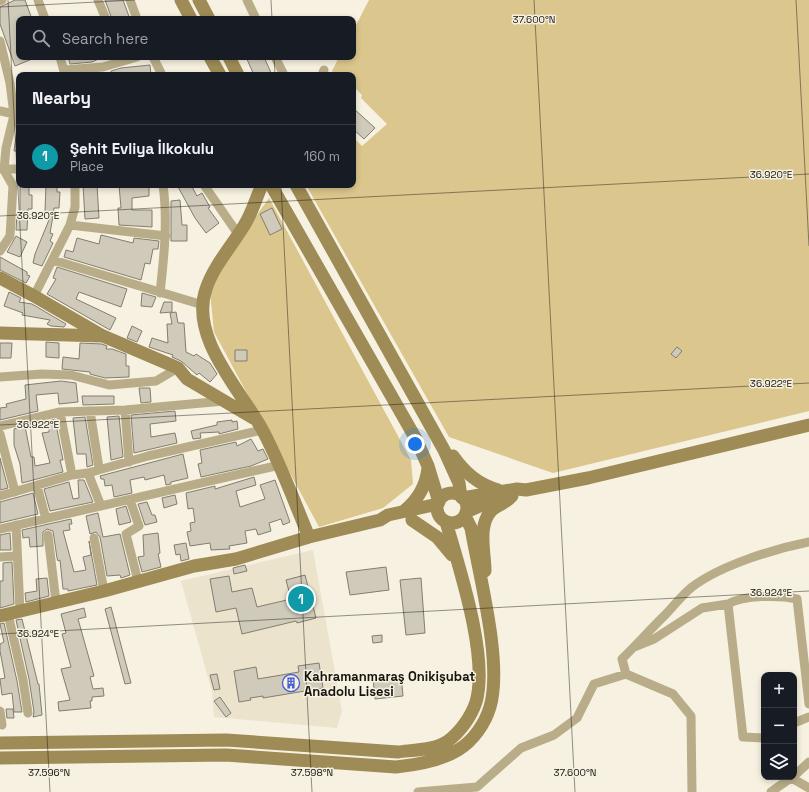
<!DOCTYPE html>
<html lang="en">
<head>
<meta charset="utf-8">
<style>
	:root { --surface:#171b24; --page:#20242c; --text:#f1f3f6; --muted:#9ea1a6; --line:#363941; --accent:#d93025 }
	body { margin:0; font-family:"Space Grotesk",sans-serif; background:var(--page); color:var(--text) }
	.controls { position:absolute; right:12px; bottom:12px; display:grid; overflow:hidden; border-radius:8px; box-shadow:0 2px 6px #0003 }
	.controls button { width:36px; height:36px; display:grid; place-items:center; padding:0; border:0; border-bottom:1px solid var(--line); background:var(--surface); color:var(--text); font:20px sans-serif }
	.you { position:absolute; left:415px; top:444px; width:14px; height:14px; margin:-10px; border:3px solid #fff; border-radius:50%; background:#1a73e8; box-shadow:0 0 0 6px #1a73e833 }
	.badge { display:grid; place-items:center; width:26px; height:26px; border-radius:50%; background:var(--accent); color:#fff; font-size:13px; font-weight:700 }
	.pin { position:absolute; translate:-50% -50%; border:2px solid #fff; box-shadow:0 1px 4px #0006 }
	.list { margin:0; padding:0; list-style:none }
	h2 { display:flex; justify-content:space-between; align-items:center; height:52px; margin:0; padding:0 16px; font-size:17px }
	h2 small { font-size:13px; font-weight:400; color:var(--muted) }
	.list li { display:grid; grid-template-columns:26px 1fr auto; gap:12px; align-items:center; box-sizing:border-box; height:64px; padding:0 16px; border-top:1px solid var(--line) }
	.list b { display:block; font-size:15px; white-space:nowrap }
	.list p { margin:0; font-size:13px; white-space:nowrap; color:var(--muted) }
	.list em { font-size:13px; font-style:normal; color:var(--muted) }
	.icon { flex:none; width:22px; height:22px; fill:none; stroke:currentColor; stroke-width:2; stroke-linecap:round; stroke-linejoin:round }
	.map { position:relative; flex:none; width:809px; height:792px; overflow:hidden }
	.search { position:absolute; background:var(--surface); box-shadow:0 2px 6px #0003; left:16px; top:16px; width:340px; height:44px; display:flex; align-items:center; gap:10px; box-sizing:border-box; padding:0 14px; border-radius:8px; color:var(--muted); font-size:15px }
	.panel { position:absolute; background:var(--surface); box-shadow:0 2px 6px #0003; left:16px; top:72px; width:340px; height:116px; border-radius:8px }
	.map>svg:first-child { display:block }
</style>
</head>
<body>
<div class="map">
<svg width="809" height="792" viewBox="0 0 809 792">
	<rect width="100%" height="100%" fill="#f6f1e0"/>
	<path fill="#ece3cc" d="M313,550L342,711L337,728L214,717L212,692L181,581Z"/>
	<path fill="#dbc68d" d="M369,0H809V411L553,473L449,437L306,185H353V137L362,146L387,124L361,98L362,95L353,86V75H334L332,71L339,57H353V31Z
		M269,198L411,460L413,484L383,508L319,527L214,332L210,292L233,249Z"/>
	<path fill="#cfcaba" stroke="#827d6f" d="M15,0H25L32,19H19V57H37L15,66L0,24V7Z
		M105,0H123L130,19H112Z
		M68,57H103L92,62L70,64Z
		M246,57H264L272,75H254Z
		M150,65L151,75H111V71L121,68Z
		M353,108L375,128L364,139L353,129Z
		M17,129H19V151H14Z
		M20,185H29V195H32V209H28L27,230H16L17,212H20Z
		M46,185H57V192H60L59,208H54L53,216L45,212Z
		M83,185H97L99,218L85,219Z
		M119,185H149V196L132,198V210H152V227L119,225L118,208H121Z
		M177,185H191L197,196L202,193L210,207L208,208L219,223L206,233L195,218Z
		M180,200L182,225H187V241H171V201Z
		M272,208L282,229L270,235L260,214Z
		M51,215L53,216L50,233L53,234L50,241L53,243L42,266L33,263L35,254Z
		M101,235L133,243L134,238L159,241L158,249H153L150,264L145,263L141,280L64,257L66,250L73,252L77,238L99,244Z
		M16,236L27,242L20,257L7,252Z
		M0,257L27,272V275L30,276L26,283L0,270Z
		M57,267L127,289L121,307L79,292L76,299L116,318L110,330L47,294L56,279L53,278Z
		M9,292L21,298L19,302L32,304L66,324L64,327L51,326L47,324L50,320L22,315L23,313L4,306Z
		M142,293L156,297L152,307L141,306Z
		M164,302H172V312L160,313Z
		M176,312L178,323H184L186,352L194,356L196,354L210,363L217,374L210,382L199,373L197,375L181,361L172,357L173,355L149,347L152,338L168,343L167,324H172L170,313Z
		M132,326L142,331L137,342L127,338Z
		M46,342L59,343V358L46,357Z
		M0,343H12L11,358H0Z
		M80,343L102,344L107,346L106,349H112L126,354V366H129V377L105,378L90,374V372L62,369L63,357L79,359Z
		M677,347L682,351L676,358L671,354Z
		M235,350H247V361H235Z
		M61,381L76,383L78,402L59,404L58,393L36,395L38,411L0,420V408L7,407L6,404L26,399L25,385Z
		M139,388H150L151,402L141,403Z
		M82,396H114V404L83,405Z
		M175,411L176,421L150,424L151,437L175,433L177,443L134,453L131,415Z
		M119,416L123,457L111,460L107,417Z
		M85,417L93,465L87,467L86,454H77L73,418Z
		M55,419L63,460H60L63,472L22,483L20,464L14,445V429L25,426L31,457H34L35,466L50,463L42,433L49,432V421Z
		M232,420V422L237,421L238,429L219,434V432L200,433L201,438L193,439L191,431L217,425V422Z
		M251,439L258,451L263,449L268,459L251,466L201,477L198,464L202,463L200,450L236,442L237,446Z
		M183,454L188,478L171,482V484L166,485L164,475L145,480L144,477L130,480L132,493L114,497L112,485L105,486L104,479H101L100,476Z
		M0,458L8,488L0,490Z
		M254,477L256,485L236,491L240,507L265,499L260,485L275,480L290,522L283,525L281,519L269,523L271,531L258,535L256,529L245,531L247,543L229,546L230,549L211,550L210,543L190,546L187,532L191,531L190,523L195,522L193,508L188,509L186,493L215,486V489Z
		M78,480H84L93,502L50,511L44,489L69,482L73,499L79,498Z
		M33,493L38,514L0,523V502Z
		M175,495L177,504L164,508L162,498Z
		M147,502L152,515H155L157,522L145,525L138,504Z
		M126,506L131,522L119,525L116,509Z
		M98,513L103,537L120,534L130,575L121,578L120,575L107,576L100,537L96,532L90,534L86,516Z
		M71,519L72,524H69L70,530L63,531L74,572L86,570L83,557L91,555L89,541L97,585L68,591V589H63L60,560L58,561L57,558L53,531L47,529L43,532V546L30,547L29,537L23,538L22,530Z
		M10,533L11,550H0V535Z
		M158,533L160,553L158,554L161,567L142,572L138,557L144,556L143,535Z
		M186,543L189,559L181,561L180,554L176,555L174,545Z
		M12,562L14,604L0,608V581H3V563Z
		M245,565L247,571L234,574L233,568Z
		M386,567L389,590L350,595L346,572Z
		M305,575L316,618L297,623L296,621L242,634L236,608L216,612L210,579L229,576L232,592L252,588L257,607L291,599L286,580Z
		M47,578L49,596L26,602L25,593L37,591L36,579Z
		M421,578L425,633L406,635L400,580Z
		M111,607L131,683L125,684L105,609Z
		M84,608L86,617L78,619L94,676L90,677L93,689L103,688L104,696L92,697V701H90L91,708L59,711L58,702L70,700L61,669L71,667L62,634L66,633L61,614Z
		M22,619L38,684H39L42,715L33,717L34,712L29,679L16,620Z
		M4,623L17,681L22,712H14L12,693L2,695L0,679L5,678L0,651V644L4,642L0,624Z
		M382,635V642L373,643L372,636Z
		M319,663L323,688L263,698V696L250,698L251,700L239,702L234,671L256,667L258,679L299,672L298,666Z
		M217,674L220,689L214,690L210,675Z
		M401,675L403,696L375,699L373,678Z
		M220,697L231,713L226,717L214,701Z
		M6,709H13L14,718H7Z"/>
	<g fill="none" stroke-linecap="round" stroke-linejoin="round">
		<path stroke="#b9ad89" stroke-width="9" d="M38,0L45,19
			M98,0L106,19
			M130,0L137,19
			M247,0L256,19
			M0,1L2,0
			M0,41L10,83L14,115L6,148L4,170L13,186L10,236L0,251
			M60,57L65,75
			M153,57L162,75
			M275,57L284,75
			M65,70L103,67L137,57
			M322,75L324,70
			M0,111L19,115
			M0,169H19
			M204,185L238,234
			M70,225L166,236
			M53,260L203,305
			M160,293C164,257 168,221 163,185
			M34,296L70,225L75,207V185
			M0,377L42,374L71,375L109,385L156,381L178,368
			M125,410L129,462
			M90,411L99,468
			M60,412L72,475
			M0,426L60,412L125,410L224,401
			M0,434L15,492
			M88,473L101,506
			M37,486L46,519
			M0,496L72,475L88,473L148,456L262,430
			M130,500L139,526L126,534L138,581
			M16,525L20,611
			M0,529L280,465
			M48,535L56,602
			M94,538L104,591
			M0,557L17,556
			M728,604C743,595 780,595 797,599L809,704
			M8,614L23,680L28,713
			M634,647L654,639L702,608L728,604L743,737L764,738
			M626,674L622,659C636,645 649,631 663,617C673,607 681,596 692,587C721,565 774,549 809,542
			M0,711L2,725
			M794,723L809,717
			M794,776L809,762
			M790,777L809,788
			M418,792L477,787L521,748L554,735L577,718L594,684L626,674L673,694L691,716L692,792
			M771,792L792,777"/>
		<path stroke="#9e8b55" stroke-width="13" d="M181,0L191,19
			M199,0L209,19
			M210,57L220,75
			M229,57L238,75
			M262,185C256,198 252,213 245,224C232,246 214,265 206,289C189,338 241,390 263,431C281,465 294,501 309,537
			M271,185L416,439L428,466L439,502
			M296,185L444,450L459,483L461,497
			M0,278L34,296L103,336L178,368L187,379L253,418
			M0,333L102,336
			M453,456C465,473 478,484 498,490
			M437 508a15 15 0 1 1 30 0a15 15 0 1 1-30 0Z
			M462,498L517,489L526,490L588,478L809,425
			M404,511C418,500 426,486 428,468
			M466,512L484,504L503,498
			M412,520L437,537L452,555
			M485,571C485,552 477,525 492,510C499,504 505,504 512,496
			M0,616L104,591L194,566L236,559L309,537L380,520L388,515L438,504
			M0,743L226,740L398,752C413,750 435,750 448,741C460,732 471,717 476,702C489,657 459,567 446,522
			M0,758L226,755L396,767C415,765 442,760 458,750C473,741 485,724 490,707C503,663 479,575 471,528L465,516"/>
	</g>
	<path fill="none" stroke="#16140f" stroke-width="1" stroke-opacity="0.45" d="M8,0L50,792M271,0L272,19M534,0L575,792M796,0L809,246M0,7L135,0M274,57L275,75M281,185L312,792M0,216L809,174M0,425L809,383M0,634L809,591"/>
	<defs>
		<g id="building-ring" transform="scale(0.9)"><circle r="9.5" fill="#f6f1e0" stroke="#485fd3" stroke-width="1.5"/><path d="M-4-6H4V6H1V3H-1V6H-4ZM-2.5-4.3h1.7v1.8h-1.7ZM.8-4.3h1.7v1.8H.8ZM-2.5-1h1.7V.8h-1.7ZM.8-1h1.7V.8H.8Z" fill="#485fd3"/></g>
	</defs>
	<g fill-rule="evenodd">
		<use href="#building-ring" x="291" y="683"/>
	</g>
	<g text-anchor="middle" stroke-width="3" stroke-linejoin="round" paint-order="stroke">
		<g font-size="13" font-weight="bold" fill="#16140f" stroke="#f6f1e0" text-anchor="start">
			<text x="304" y="681">Kahramanmaraş Onikişubat<tspan x="304" dy="15">Anadolu Lisesi</tspan></text>
		</g>
	</g>
	<g font-size="10" text-anchor="middle" fill="#16140f" stroke="#f6f1e0" stroke-width="3" stroke-linejoin="round" paint-order="stroke">
		<text x="534" y="23">37.600°N</text>
		<text x="771" y="178">36.920°E</text>
		<text x="38" y="219">36.920°E</text>
		<text x="771" y="387">36.922°E</text>
		<text x="38" y="428">36.922°E</text>
		<text x="771" y="596">36.924°E</text>
		<text x="38" y="637">36.924°E</text>
		<text x="49" y="776">37.596°N</text>
		<text x="312" y="776">37.598°N</text>
		<text x="575" y="776">37.600°N</text>
	</g>
</svg>
<div class="controls">
<button>+</button>
<button>−</button>
<button><svg class="icon" aria-label="layers" viewBox="0 0 24 24"><path d="M12 4l9 5-9 5-9-5zM3 14l9 5 9-5"/></svg></button>
</div>
<div class="you"></div>
<div class="pin badge" style="left:301px;top:599px;background:#0f9aa8">1</div>
<div class="search"><svg class="icon" aria-label="search" viewBox="0 0 24 24"><circle cx="10" cy="10" r="6"/><path d="M15 15l6 6"/></svg>Search here</div>
<section class="panel">
<h2>Nearby<small></small></h2>
<ul class="list">
<li><span class="badge" style="background:#0f9aa8">1</span><div><b>Şehit Evliya İlkokulu</b><p>Place</p></div><em>160 m</em></li>
</ul>
</section>
</div>
</body>
</html>
